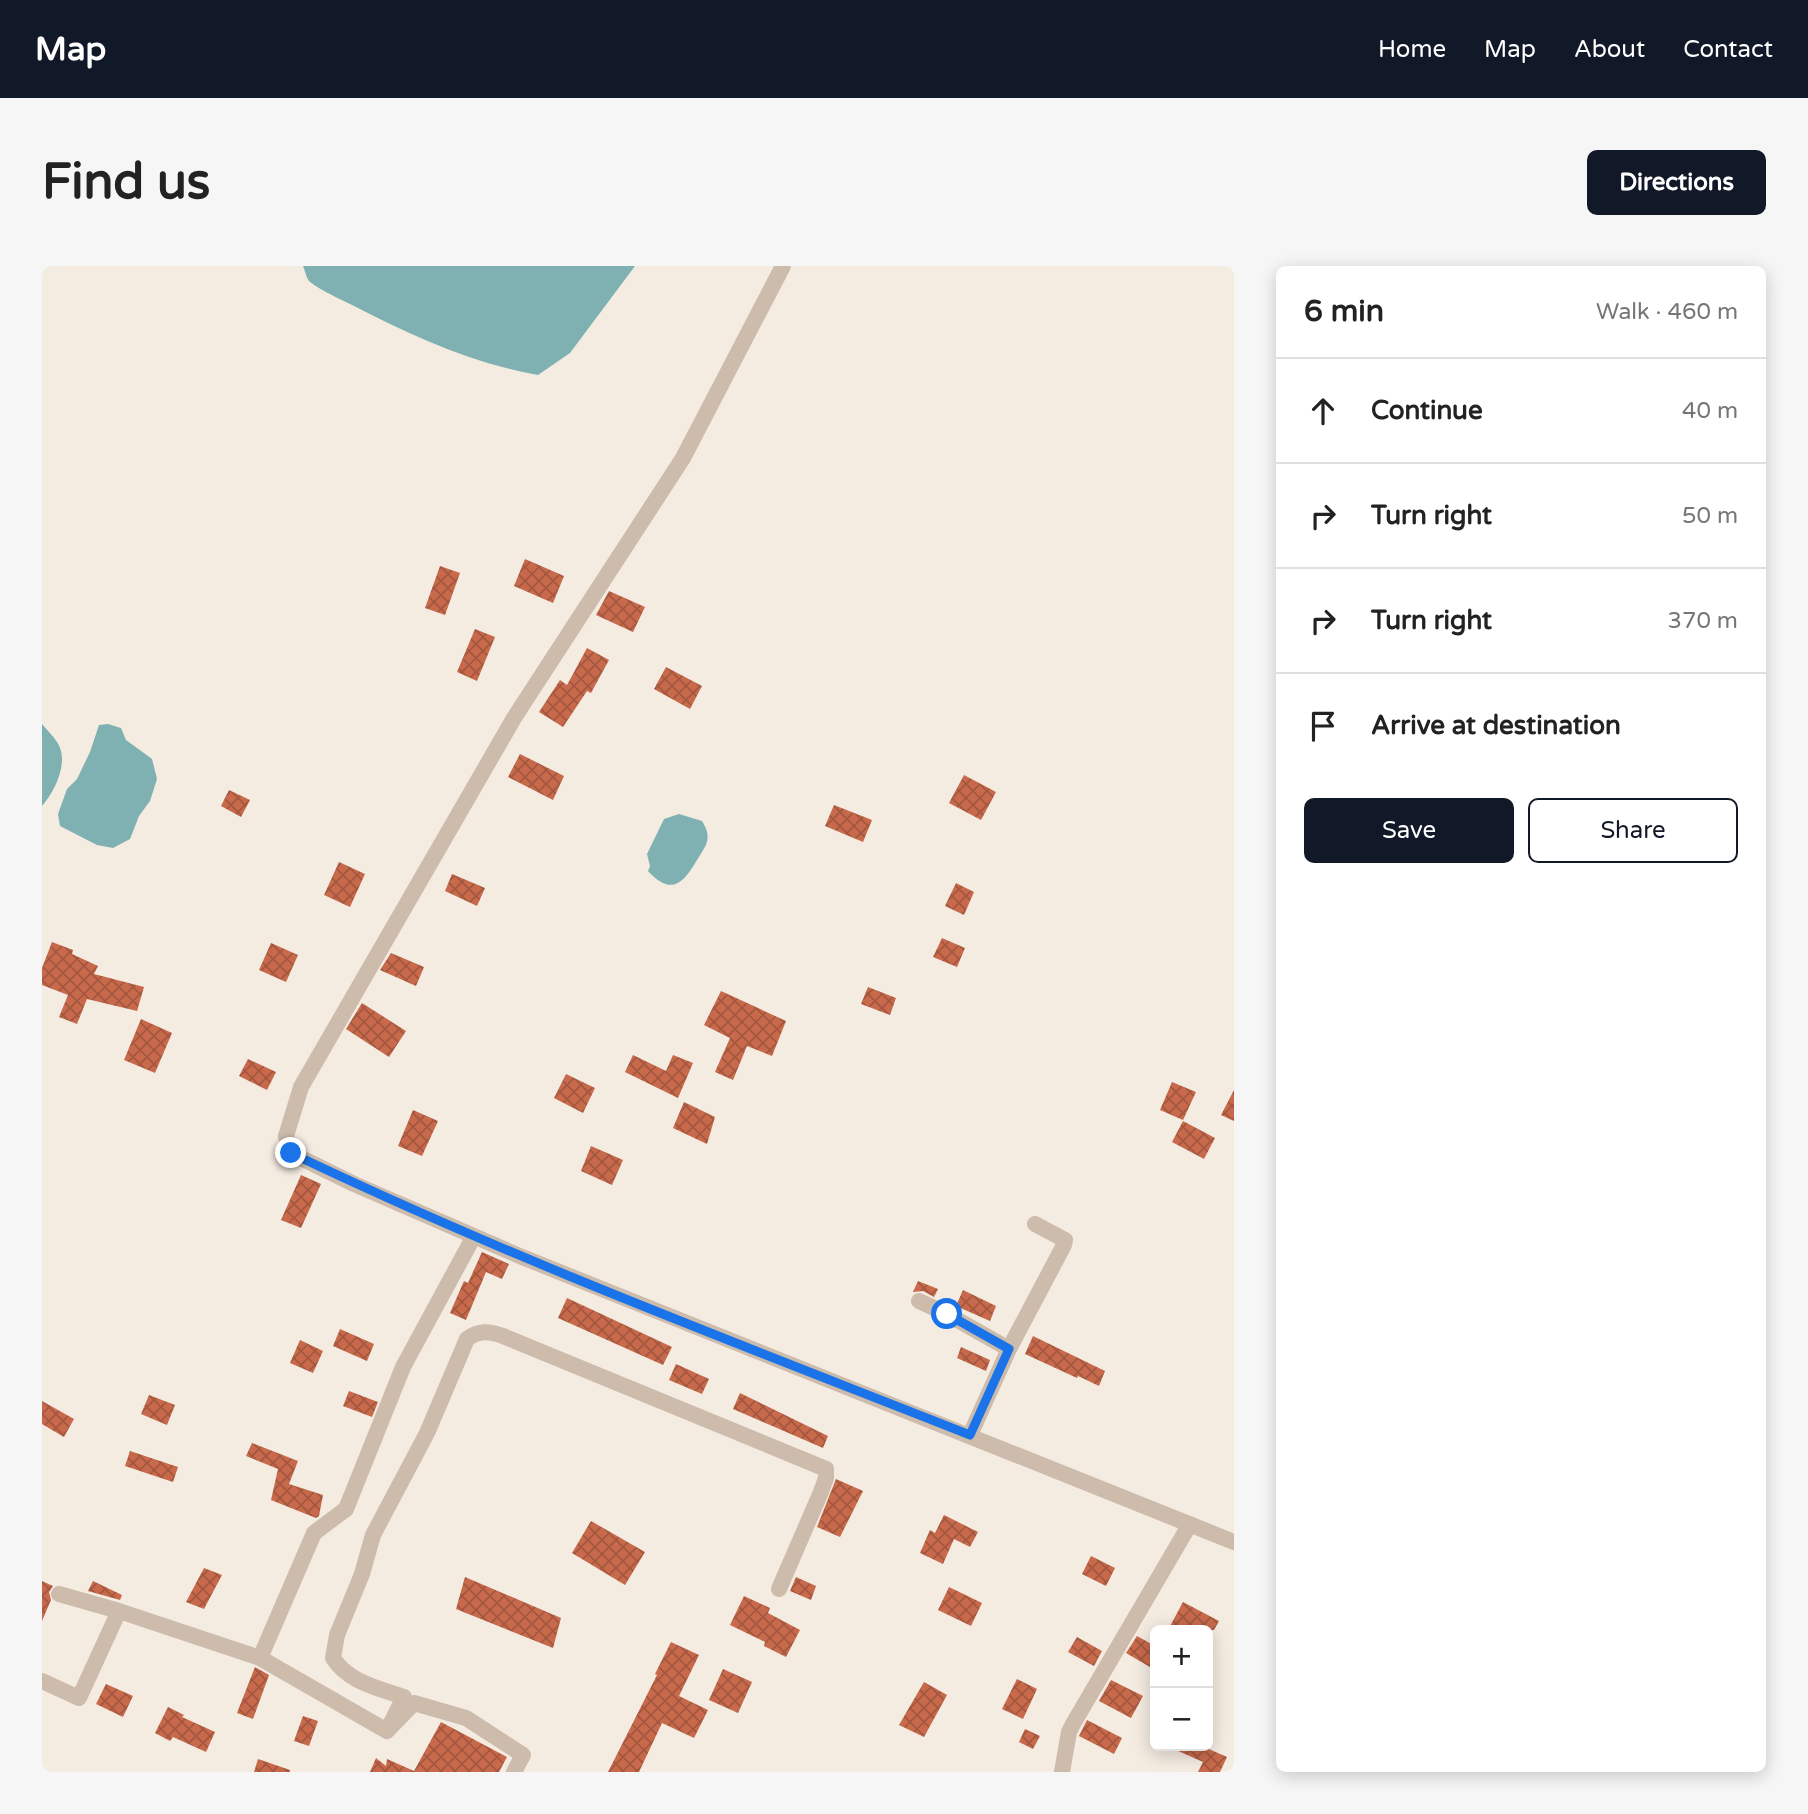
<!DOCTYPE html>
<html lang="en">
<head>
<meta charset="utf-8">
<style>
	:root { --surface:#fff; --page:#f6f6f6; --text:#222; --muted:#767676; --line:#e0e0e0; --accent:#111827 }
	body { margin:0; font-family:"Varela Round",sans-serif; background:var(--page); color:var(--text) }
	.controls { position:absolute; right:21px; bottom:21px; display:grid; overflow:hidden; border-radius:10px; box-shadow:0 4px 18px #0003 }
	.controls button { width:63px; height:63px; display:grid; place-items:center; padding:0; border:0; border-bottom:2px solid var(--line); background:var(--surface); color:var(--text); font:35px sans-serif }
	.stop { position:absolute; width:21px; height:21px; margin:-16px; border:5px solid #1a73e8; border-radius:50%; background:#fff }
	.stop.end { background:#1a73e8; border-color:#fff; box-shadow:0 2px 7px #0008 }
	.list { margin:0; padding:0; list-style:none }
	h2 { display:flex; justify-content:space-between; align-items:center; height:91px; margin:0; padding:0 28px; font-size:30px }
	h2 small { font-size:23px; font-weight:400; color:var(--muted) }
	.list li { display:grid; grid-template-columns:46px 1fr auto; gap:21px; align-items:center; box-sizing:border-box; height:105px; padding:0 28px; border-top:2px solid var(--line) }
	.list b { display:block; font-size:26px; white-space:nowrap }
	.list em { font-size:23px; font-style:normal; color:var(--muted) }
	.actions { display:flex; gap:14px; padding:21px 28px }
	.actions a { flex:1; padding:16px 0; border:2px solid var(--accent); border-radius:10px; text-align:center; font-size:24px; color:var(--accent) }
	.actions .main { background:var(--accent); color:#fff }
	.icon { flex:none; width:38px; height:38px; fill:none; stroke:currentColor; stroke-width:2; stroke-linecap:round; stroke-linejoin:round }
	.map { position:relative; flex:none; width:1192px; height:1506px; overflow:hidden; border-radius:10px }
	header { display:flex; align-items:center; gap:42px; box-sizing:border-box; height:98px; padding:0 35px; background:var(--accent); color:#fff }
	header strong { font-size:33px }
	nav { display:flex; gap:38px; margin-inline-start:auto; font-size:24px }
	.intro { display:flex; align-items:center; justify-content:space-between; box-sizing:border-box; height:168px; padding:0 42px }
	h1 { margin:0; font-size:49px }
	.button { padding:18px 32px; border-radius:10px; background:var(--accent); color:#fff; font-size:24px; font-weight:700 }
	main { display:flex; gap:42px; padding:0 42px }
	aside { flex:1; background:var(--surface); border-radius:10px; box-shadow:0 4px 18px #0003 }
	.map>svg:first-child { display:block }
</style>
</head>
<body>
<header>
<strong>Map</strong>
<nav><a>Home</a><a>Map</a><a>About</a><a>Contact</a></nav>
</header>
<div class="intro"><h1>Find us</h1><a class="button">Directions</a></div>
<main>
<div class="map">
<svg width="1192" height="1506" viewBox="0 0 1192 1506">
	<defs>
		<pattern id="building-cross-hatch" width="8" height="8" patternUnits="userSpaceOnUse" patternTransform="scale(1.75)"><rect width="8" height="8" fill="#c8694b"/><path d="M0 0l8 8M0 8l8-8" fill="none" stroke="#a4573f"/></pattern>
	</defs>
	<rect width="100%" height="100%" fill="#f4ebe1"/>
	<path fill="#7fb0b2" d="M261,0H593L528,87L496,109C429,97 370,70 310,39C298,33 276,23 267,15C264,11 263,4 261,0Z
		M0,458C5,464 11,470 15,476C28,495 13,525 0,540Z
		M66,458L79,462L84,474L110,493L115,513L108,535L97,550L88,573L71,582L55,579L18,560L16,548L25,523L35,513L48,486L57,459Z
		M637,548L660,555C671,573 664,579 655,594C641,618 629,630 606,605L608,600L605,588L622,553Z"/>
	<path fill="url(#building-cross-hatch)" d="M483,293L522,310L511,337L472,320Z
		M398,300L418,307L403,349L383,342Z
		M567,325L603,341L591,366L554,349Z
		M433,363L453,371L435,415L415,406Z
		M545,382L567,394L549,427L545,425L521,461L497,446L518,414L525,419Z
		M624,401L660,420L648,443L612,423Z
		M478,488L522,510L511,534L466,511Z
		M922,509L954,526L939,554L907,537Z
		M187,524L208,534L199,551L179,540Z
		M792,539L830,554L821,576L783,560Z
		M297,596L323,608L308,641L282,629Z
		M410,608L443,622L435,640L403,625Z
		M914,617L932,626L922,649L903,640Z
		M900,672L923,682L915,701L891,691Z
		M10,676L31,684L30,688L56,700L52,708L102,721L95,745L45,733L35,758L17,751L26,729L0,719V702Z
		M229,677L256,689L244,716L217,704Z
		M349,687L382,701L374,720L338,704Z
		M826,721L854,732L848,749L819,738Z
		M679,725L744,755L730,790L705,780L691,814L673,806L688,772L662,759Z
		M320,737L364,765L347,791L304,763Z
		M99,753L130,767L113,807L82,794Z
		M591,789L624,805L631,789L651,797L636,832L583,806Z
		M206,793L234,806L225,824L197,810Z
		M524,808L553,822L541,847L512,832Z
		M1130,816L1154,826L1141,854L1118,844Z
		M1192,824V855L1179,849Z
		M642,836L673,851L665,878L631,862Z
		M371,844L396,855L380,890L356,880Z
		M1141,855L1173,872L1162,893L1130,876Z
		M549,880L581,894L570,919L539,905Z
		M259,909L279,918L259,962L239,954Z
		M440,986L467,998L460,1013L444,1006L424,1054L408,1047L422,1015L426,1017Z
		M876,1015L896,1023L892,1031L881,1025L871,1026Z
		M921,1024L954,1040L948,1055L914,1040Z
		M525,1032L630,1081L621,1099L516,1052Z
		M298,1063L332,1078L325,1095L291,1080Z
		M991,1070L1063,1105L1057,1120L1036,1110L1035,1112L983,1088Z
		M258,1074L281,1085L271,1107L248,1097Z
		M919,1081L948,1094L944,1105L915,1092Z
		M634,1098L667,1113L660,1128L627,1114Z
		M307,1125L336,1136L330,1151L301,1140Z
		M698,1127L786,1170L781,1182L691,1143Z
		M107,1129L133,1139L125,1159L99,1148Z
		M0,1135L32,1153L22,1171L0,1158Z
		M210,1177L256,1195L247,1218L281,1229L277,1250L274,1252L229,1234L236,1203L204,1190Z
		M88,1185L136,1201L131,1216L83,1200Z
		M794,1213L821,1225L798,1271L775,1261Z
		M902,1249L936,1266L928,1281L912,1273L901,1298L878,1287L888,1264L893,1267Z
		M549,1255L603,1286L583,1319L530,1287Z
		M1049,1290L1073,1302L1064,1320L1040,1308Z
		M162,1302L180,1309L162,1343L144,1336Z
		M423,1311L519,1352L511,1382L414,1343Z
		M754,1311L774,1320L769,1334L748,1325Z
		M0,1315L11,1320L7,1326L9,1334L0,1355Z
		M51,1315L80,1329L78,1334L46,1325Z
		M907,1321L940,1337L929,1360L896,1344Z
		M702,1330L728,1342L726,1347L758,1364L744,1391L722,1380L723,1376L688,1359Z
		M1141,1336L1177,1355L1172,1364H1126Z
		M1095,1370L1113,1380V1404L1084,1387Z
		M1035,1371L1060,1385L1052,1400L1026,1386Z
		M629,1376L657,1389L637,1430L666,1444L652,1472L620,1457L597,1506H566L615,1409L613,1408Z
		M213,1401L227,1409L211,1453L195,1447Z
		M681,1403L710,1416L696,1447L667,1434Z
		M975,1413L995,1423L981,1453L960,1443Z
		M1069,1414L1101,1430L1089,1452L1057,1435Z
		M882,1416L905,1429L882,1471L857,1459Z
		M64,1418L91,1430L81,1451L54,1438Z
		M126,1441L142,1449L140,1451L173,1466L164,1486L131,1471L128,1475L113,1467Z
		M261,1450L276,1455L267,1480L252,1475Z
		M1045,1454L1080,1472L1072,1488L1037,1470Z
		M399,1456L465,1491L457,1506H328L334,1492L344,1500L345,1493L372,1505Z
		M983,1463L998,1470L991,1483L977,1476Z
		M1125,1480H1160L1185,1491L1178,1506H1156L1161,1496Z
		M216,1493L248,1504V1506H212Z"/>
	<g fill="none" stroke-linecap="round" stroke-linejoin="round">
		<path stroke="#cdbbac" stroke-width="16" d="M741,0L641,192L472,452L259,821L244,870L249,887L312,918L480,991L1192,1276
			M877,1035L905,1048L967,1083
			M928,1169L967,1083L1022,979L1023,974L993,958
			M17,1328L77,1345L218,1392L345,1465L372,1437L424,1452L481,1489L472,1506
			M218,1392L272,1267L304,1243L361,1101L432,970
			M0,1415L37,1432L77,1345
			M345,1465L362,1431C336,1422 306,1416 291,1392L295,1369L320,1308L331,1269L385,1167L425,1073C437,1064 447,1065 461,1070L784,1203V1212L779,1226L737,1323
			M1020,1506L1027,1466L1031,1458L1148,1258"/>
	</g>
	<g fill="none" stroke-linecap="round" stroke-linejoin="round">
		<path stroke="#1a73e8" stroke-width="9" d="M249,887C470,993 700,1079 928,1169L967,1083L905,1048"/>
	</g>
</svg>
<div class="controls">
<button>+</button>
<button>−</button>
</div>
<div class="stop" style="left:905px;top:1048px"></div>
<div class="stop end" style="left:249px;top:887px"></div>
</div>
<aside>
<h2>6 min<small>Walk · 460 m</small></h2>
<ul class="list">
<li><svg class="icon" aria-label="ahead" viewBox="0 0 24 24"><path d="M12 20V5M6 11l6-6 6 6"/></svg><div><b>Continue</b></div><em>40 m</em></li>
<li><svg class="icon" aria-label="right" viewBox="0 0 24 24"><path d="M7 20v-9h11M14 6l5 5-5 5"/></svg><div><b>Turn right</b></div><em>50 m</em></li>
<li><svg class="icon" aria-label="right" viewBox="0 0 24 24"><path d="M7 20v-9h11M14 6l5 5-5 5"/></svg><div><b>Turn right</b></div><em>370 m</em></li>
<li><svg class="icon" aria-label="arrive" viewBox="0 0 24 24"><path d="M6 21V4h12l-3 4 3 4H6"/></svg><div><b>Arrive at destination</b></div></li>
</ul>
<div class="actions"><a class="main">Save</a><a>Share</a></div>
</aside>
</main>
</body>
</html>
